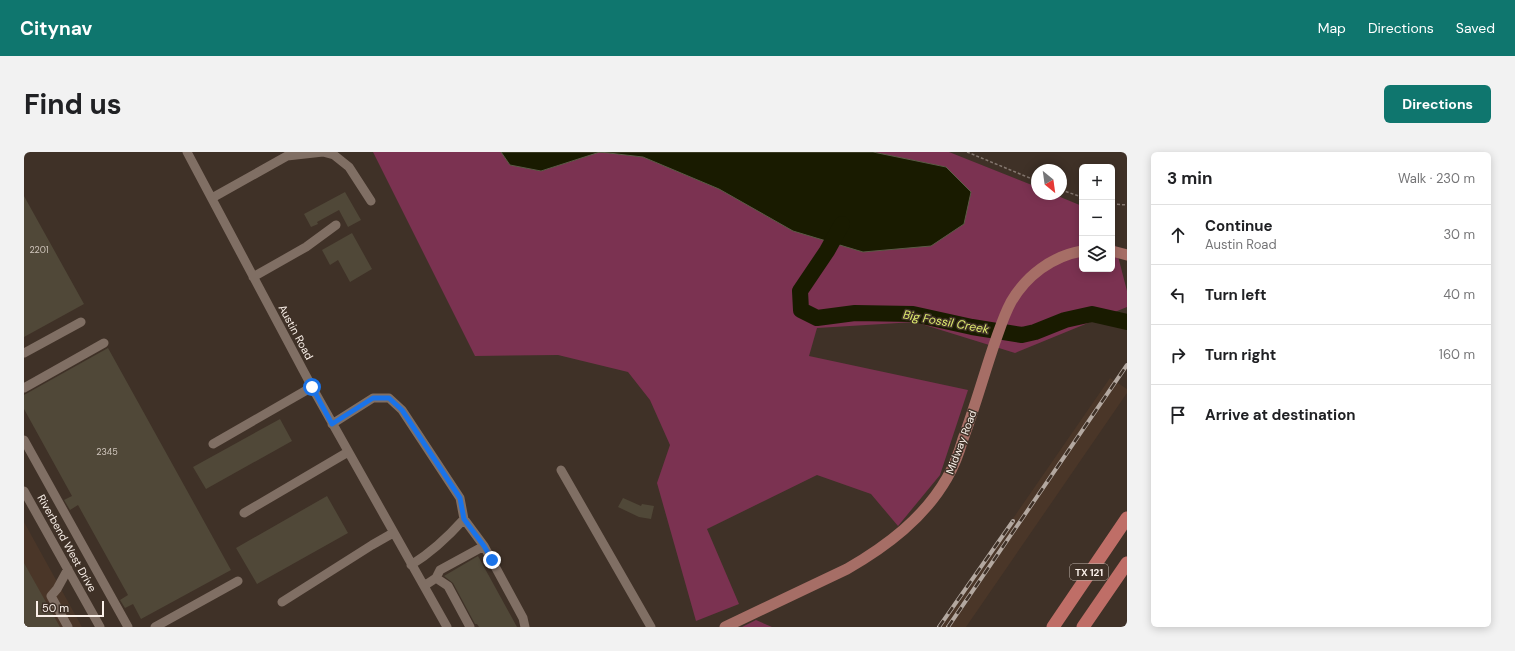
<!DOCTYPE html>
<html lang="en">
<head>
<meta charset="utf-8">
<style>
	:root { --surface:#fff; --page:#f2f2f2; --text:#202124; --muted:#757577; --line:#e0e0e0; --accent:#0f766e }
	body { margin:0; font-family:"DM Sans",sans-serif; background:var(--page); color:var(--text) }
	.controls { position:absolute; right:12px; top:12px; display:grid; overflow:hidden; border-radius:6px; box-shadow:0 2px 10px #0003 }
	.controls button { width:36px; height:36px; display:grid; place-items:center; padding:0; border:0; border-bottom:1px solid var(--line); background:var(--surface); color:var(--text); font:20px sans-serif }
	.compass { position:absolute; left:1007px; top:12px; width:36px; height:36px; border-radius:50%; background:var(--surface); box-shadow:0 2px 10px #0003; rotate:151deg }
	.scale { position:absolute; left:12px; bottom:10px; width:68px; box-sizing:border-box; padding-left:4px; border:2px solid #faf0e9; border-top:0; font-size:11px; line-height:14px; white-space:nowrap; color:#faf0e9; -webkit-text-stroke:3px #3f3127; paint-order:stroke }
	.stop { position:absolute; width:12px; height:12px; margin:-9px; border:3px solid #1a73e8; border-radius:50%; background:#fff }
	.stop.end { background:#1a73e8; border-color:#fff; box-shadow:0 1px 4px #0008 }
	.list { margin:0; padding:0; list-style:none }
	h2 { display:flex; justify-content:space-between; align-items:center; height:52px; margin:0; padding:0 16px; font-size:17px }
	h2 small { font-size:13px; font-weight:400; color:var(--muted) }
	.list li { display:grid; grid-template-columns:26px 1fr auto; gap:12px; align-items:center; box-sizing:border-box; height:60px; padding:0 16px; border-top:1px solid var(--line) }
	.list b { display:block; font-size:15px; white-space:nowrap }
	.list p { margin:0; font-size:13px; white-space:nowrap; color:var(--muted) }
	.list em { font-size:13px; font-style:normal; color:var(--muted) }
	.icon { flex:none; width:22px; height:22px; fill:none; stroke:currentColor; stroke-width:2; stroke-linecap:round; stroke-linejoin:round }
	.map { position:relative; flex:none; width:1103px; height:475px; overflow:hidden; border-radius:6px }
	header { display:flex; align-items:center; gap:24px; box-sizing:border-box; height:56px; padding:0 20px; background:var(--accent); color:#fff }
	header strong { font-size:19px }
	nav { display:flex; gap:22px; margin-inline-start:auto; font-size:14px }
	.intro { display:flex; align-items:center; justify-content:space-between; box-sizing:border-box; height:96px; padding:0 24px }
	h1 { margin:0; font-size:28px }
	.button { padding:10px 18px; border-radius:6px; background:var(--accent); color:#fff; font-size:14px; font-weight:700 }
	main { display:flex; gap:24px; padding:0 24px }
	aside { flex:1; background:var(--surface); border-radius:6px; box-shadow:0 2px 10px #0003 }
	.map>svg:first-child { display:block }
</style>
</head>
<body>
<header>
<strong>Citynav</strong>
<nav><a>Map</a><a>Directions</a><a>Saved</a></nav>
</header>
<div class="intro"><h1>Find us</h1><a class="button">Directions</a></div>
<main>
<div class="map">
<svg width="1103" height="475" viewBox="0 0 1103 475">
	<rect width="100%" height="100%" fill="#3f3127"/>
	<path fill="#4a3628" d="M1086,226L1103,237V241L942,475H914Z
		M0,370L58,475H0Z"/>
	<path fill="#7b3251" d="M349,0H477L486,13L517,19L576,0L619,5L695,37L922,15L849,0H925L1013,35V42H1029L1058,54V117H1088V81L1103,139V155L991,201L891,170L793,176L785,204L944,238L916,323L874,374L847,342L793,323L683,377L715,452L672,469L633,331L646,293L626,248L604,220L534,203L451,204Z
		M732,468L748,475H718Z"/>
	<path fill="#191b00" stroke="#5c5b46" d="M477,0H849L922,15L947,40L940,72L907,94L839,100L769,79L695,37L619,5L576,0L517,19L486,13Z"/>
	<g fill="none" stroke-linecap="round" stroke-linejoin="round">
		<path stroke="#191b00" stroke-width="16" d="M818,72L803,99L776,139L777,158L793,166L831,161L889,162L948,175L998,183L1011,180L1041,168L1068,162L1103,170"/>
	</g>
	<path fill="#504838" d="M321,40L337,68L324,75L315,58L293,70L294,72L287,75L280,62Z
		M0,44L60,152L0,185Z
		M328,81L348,117L326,130L314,108L306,113L298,98Z
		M84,196L207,418L117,467L109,452L101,456L96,448L104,443L54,353L46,358L40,348L48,344L0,257V243Z
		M256,267L268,289L182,337L169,315Z
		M303,344L324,381L233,432L212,396Z
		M599,346L617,354L618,352L630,354L627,367L615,365L594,355Z
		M454,404L493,475H455L453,472H451L429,431L420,424Z
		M0,411L36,475H0Z"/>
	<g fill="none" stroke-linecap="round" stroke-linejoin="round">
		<path stroke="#84776f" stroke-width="1.5" stroke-dasharray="3 2" stroke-linecap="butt" d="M943,0L1013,29
			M1037,38L1058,45
			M1088,52L1103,53"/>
		<path stroke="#806f64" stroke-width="9" d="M163,0L288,235L423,475
			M188,46L263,4L299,0L310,3L325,15L347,49
			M229,125L282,95L312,73
			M0,201L57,170
			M0,236L80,191
			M308,272L349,246H365L378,258L436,346L440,367C424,385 408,400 387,413
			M0,288L104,475
			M189,292L288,235
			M537,318L627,475
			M0,339L76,475
			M220,361L324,300
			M440,367L460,394L499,466L501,475
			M44,417L33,437L27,444L44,475
			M412,426L424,434L446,475
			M400,434L412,426L416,418L460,394
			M258,450L348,393L369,381
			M131,475L214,429"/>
		<path stroke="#a66e66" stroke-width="11" d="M1088,99L1103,103
			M701,475L823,417C863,394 900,366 923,326C930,314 935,301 939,287C951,255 960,222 971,190C976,176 980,163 987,150C1002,124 1028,104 1058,99"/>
		<path stroke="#bf6e67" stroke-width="13" d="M1029,475L1103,366
			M1059,475L1103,411"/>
		<g stroke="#b3a8a0" stroke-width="4">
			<path id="rail" d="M915,475L989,369
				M924,475L1103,213"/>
		</g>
		<use href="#rail" stroke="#3f3127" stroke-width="2.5" stroke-dasharray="8" stroke-linecap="butt"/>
	</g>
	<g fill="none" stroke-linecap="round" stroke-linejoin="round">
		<path stroke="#1a73e8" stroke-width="5" d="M288,235L308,272L349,246H365L378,258L436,346L440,367L460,394L468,408"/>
	</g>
	<g text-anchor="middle" stroke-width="3" stroke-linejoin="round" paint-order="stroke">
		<g font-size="9" fill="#d0c6bd">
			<text x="15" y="101">2201</text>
			<text x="83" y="303">2345</text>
		</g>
		<rect fill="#3f3127" stroke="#c2b7af" stroke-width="1" x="1046" y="412" width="38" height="16" rx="3"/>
		<g font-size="10" font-weight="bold" fill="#faf0e9">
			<text x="1065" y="424">TX 121</text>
		</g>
		<g font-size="11" fill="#faf0e9" stroke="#3f3127">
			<text transform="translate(272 180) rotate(62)" y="4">Austin Road</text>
			<text transform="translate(937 290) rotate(-69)" y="4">Midway Road</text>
			<text transform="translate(43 391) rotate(61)" y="4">Riverbend West Drive</text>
		</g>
		<g font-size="12" font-style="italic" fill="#deec6d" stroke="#3f3127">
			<text transform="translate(922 170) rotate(10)" y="4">Big Fossil Creek</text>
		</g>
	</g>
</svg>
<div class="controls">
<button>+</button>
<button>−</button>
<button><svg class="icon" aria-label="layers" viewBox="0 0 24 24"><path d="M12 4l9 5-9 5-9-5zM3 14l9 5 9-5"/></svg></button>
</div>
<svg class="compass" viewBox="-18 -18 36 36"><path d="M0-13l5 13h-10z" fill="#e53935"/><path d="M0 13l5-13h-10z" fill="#757577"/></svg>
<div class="scale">50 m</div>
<div class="stop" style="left:288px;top:235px"></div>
<div class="stop end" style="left:468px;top:408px"></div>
</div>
<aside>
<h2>3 min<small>Walk · 230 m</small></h2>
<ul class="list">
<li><svg class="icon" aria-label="ahead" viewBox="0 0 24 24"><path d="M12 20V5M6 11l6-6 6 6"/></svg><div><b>Continue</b><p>Austin Road</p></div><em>30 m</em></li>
<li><svg class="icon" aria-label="left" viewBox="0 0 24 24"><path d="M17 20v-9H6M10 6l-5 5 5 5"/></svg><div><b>Turn left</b></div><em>40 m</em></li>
<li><svg class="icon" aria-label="right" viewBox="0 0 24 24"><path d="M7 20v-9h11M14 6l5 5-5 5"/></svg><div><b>Turn right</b></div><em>160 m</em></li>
<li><svg class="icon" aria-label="arrive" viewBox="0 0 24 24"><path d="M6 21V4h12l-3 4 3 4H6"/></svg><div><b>Arrive at destination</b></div></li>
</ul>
</aside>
</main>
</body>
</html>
